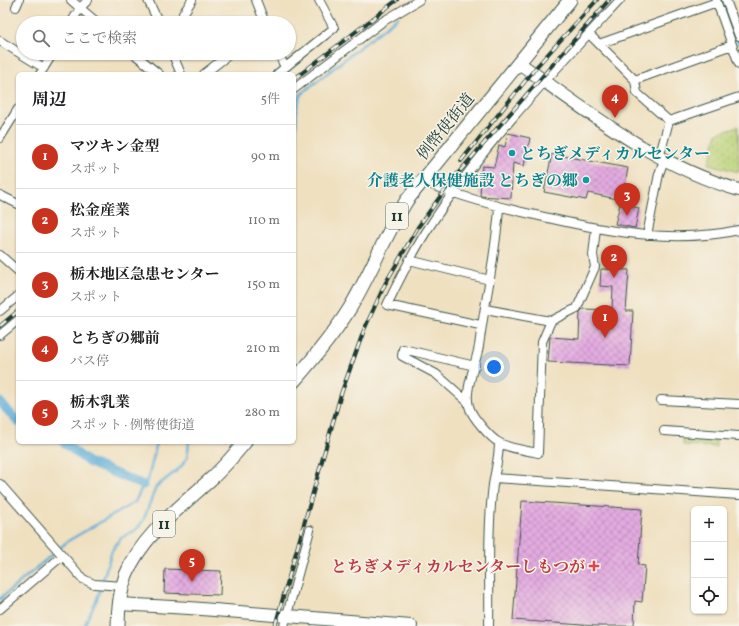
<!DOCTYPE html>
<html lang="ja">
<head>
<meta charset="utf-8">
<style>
	:root { --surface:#fff; --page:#f6f6f6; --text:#202124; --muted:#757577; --line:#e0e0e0; --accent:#c8321e }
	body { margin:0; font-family:Vollkorn,"Noto Serif JP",serif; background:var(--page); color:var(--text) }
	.controls { position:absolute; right:12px; bottom:12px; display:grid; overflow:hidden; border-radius:6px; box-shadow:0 1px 3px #0004 }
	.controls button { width:36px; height:36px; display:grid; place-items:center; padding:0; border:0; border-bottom:1px solid var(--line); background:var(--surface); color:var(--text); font:20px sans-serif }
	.you { position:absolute; left:494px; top:367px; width:14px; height:14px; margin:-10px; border:3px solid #fff; border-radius:50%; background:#1a73e8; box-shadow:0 0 0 6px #1a73e833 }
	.badge { display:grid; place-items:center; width:26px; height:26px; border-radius:50%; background:var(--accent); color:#fff; font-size:13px; font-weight:700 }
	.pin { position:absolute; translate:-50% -33px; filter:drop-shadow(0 1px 2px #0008) }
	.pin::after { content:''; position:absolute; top:21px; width:14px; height:12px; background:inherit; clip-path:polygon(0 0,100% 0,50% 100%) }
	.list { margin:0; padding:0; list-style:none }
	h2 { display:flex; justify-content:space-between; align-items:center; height:52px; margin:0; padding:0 16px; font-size:17px }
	h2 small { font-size:13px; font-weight:400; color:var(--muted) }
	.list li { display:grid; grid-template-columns:26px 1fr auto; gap:12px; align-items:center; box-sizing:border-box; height:64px; padding:0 16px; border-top:1px solid var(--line) }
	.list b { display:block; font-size:15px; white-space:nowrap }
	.list p { margin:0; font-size:13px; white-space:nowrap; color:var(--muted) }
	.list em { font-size:13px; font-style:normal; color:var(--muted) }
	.icon { flex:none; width:22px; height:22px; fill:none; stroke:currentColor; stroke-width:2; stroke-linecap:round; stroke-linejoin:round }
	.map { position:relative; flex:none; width:739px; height:626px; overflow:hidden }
	.search { position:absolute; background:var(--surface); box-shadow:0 1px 3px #0004; left:16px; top:16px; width:280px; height:44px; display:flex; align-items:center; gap:10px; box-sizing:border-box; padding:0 14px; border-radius:22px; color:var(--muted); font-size:15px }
	.panel { position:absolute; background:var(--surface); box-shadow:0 1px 3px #0004; left:16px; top:72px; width:280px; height:372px; border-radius:6px }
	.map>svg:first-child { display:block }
</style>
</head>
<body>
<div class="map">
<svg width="739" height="626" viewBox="0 0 739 626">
	<defs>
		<pattern id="park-dots" width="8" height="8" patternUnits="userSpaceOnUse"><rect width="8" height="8" fill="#b9d175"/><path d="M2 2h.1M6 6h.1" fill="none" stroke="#9fb466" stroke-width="1.8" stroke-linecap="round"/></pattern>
		<pattern id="building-cross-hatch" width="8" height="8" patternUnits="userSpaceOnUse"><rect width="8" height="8" fill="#e4abe1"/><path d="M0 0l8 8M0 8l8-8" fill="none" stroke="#b88cb7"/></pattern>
	</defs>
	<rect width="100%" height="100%" fill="#f7f3e8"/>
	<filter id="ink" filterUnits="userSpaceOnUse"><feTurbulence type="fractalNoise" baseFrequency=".025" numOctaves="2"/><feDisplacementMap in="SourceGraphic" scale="8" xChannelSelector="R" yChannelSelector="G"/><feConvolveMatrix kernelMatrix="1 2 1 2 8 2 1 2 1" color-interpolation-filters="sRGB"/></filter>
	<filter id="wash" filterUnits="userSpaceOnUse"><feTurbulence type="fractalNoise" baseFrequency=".012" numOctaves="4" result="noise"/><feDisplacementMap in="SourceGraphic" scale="16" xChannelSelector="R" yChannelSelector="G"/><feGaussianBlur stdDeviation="0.9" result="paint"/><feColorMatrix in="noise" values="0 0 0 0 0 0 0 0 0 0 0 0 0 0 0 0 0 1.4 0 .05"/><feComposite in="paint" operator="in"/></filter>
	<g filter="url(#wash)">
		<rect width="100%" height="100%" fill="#efe0c0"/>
		<path fill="url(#park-dots)" stroke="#6c8754" d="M738,126L739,172L709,164L717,133Z
			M683,436L716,438V447L683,445Z"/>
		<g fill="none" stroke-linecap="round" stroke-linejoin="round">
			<path stroke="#5eaed8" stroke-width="2.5" d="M736,36L739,44
				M294,160L297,106L301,94L398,17
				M0,599L68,541L135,502L143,485L148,479L157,442
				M84,626L97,599L112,550L121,538L137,529L143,521L156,487L180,468L187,458L189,442"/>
			<path stroke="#5eaed8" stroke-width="9" d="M0,402L18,422
				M63,442L88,462L143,485"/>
		</g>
		<g id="blocks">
			<path fill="url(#building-cross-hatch)" d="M508,133L530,138L524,166L513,163L511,198L480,196L482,166L494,167L499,145L505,147Z
				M552,154L628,168L622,200L588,193L586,200L544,192Z
				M620,204L639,208L635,228L615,224Z
				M601,269L629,270L626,311H633L630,366L548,362L550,337L579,339L580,312L583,309L612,310L613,287L600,286Z
				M522,501L642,509L638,565L645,566L642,602L635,601L634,626H596L513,620Z
				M165,569L221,571L220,595L164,593Z"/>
		</g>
	</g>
	<g filter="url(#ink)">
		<use href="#blocks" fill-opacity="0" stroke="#3e5549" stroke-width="1"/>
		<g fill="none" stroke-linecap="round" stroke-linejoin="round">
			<g stroke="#3e5549" stroke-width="10">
				<path id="street" d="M88,0L80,8L98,23
					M148,0L159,23
					M256,0L265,23
					M716,0L739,64
					M726,0L739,36
					M16,7L19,0
					M183,14L192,0
					M71,23L80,8L71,0
					M589,34L635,80L637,93L669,121
					M0,41L44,68
					M599,44L717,2
					M133,53L159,74
					M172,53L181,74
					M278,53L285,67
					M40,74L53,53
					M204,74L231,53
					M277,74L334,28L319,0
					M635,80L732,45
					M294,89L382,22L419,0
					M669,121L739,97
					M0,138L18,109
					M659,158L669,121
					M422,181C462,198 502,208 544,217C608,232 674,244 739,230
					M0,195L18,204
					M499,208C496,255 485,300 479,346C476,363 464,391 469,406C471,416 491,439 500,443C510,449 526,450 538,453L542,342L551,321L577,308L595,267L593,255L596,228
					M647,235L659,174L664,160
					M0,255L18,271
					M409,260L490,280
					M485,309L551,321
					M0,311L18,296
					M480,325L387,305C399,280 411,256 426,232C480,148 552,73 620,0
					M0,335L18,320
					M661,400L739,404
					M468,402L436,374L402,356L403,349L475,366
					M664,431L739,436
					M495,478L739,495
					M0,484L83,579L94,584L123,586
					M0,609L62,556
					M284,626L310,530
					M489,626C490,583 487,538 492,494C493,477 499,461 499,443"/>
			</g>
			<g stroke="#3e5549" stroke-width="14">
				<path id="secondary" d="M519,63C588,112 656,166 739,190
					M119,604L189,608L411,626"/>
			</g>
			<g stroke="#3e5549" stroke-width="15">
				<path id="primary" d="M294,381C314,358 334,334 350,308C371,273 385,235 407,200L570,0
					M118,626C118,609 120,591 126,575C142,535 182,506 212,478C224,467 235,454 245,442"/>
			</g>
			<use href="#street" stroke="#fff" stroke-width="8"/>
			<use href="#secondary" stroke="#fff" stroke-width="12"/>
			<use href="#primary" stroke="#fff" stroke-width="13"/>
			<g stroke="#1f3d34" stroke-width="4">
				<path id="rail" d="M294,79L397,0
					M461,161L538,65L597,0
					M0,326L18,311
					M275,626L341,394L364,330L385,284L418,227L453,179L609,0"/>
			</g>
			<use href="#rail" stroke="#f7f3e8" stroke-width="2.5" stroke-dasharray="8" stroke-linecap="butt"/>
		</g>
	</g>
	<g fill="#0f9aa8" stroke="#f7f3e8" stroke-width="1.5">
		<circle cx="512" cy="153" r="4"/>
		<circle cx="586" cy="180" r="4"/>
	</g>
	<path fill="#e0444e" stroke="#f7f3e8" stroke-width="1.5" d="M592 560h4v4h4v4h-4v4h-4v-4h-4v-4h4z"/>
	<g text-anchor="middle" stroke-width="3" stroke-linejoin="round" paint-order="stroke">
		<g fill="#f7f3e8" stroke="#60746a" stroke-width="1">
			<rect x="386" y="203" width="22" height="26" rx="3"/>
			<rect x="153" y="511" width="22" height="26" rx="3"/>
		</g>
		<g font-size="15" font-weight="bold" fill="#1f3d34">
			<text x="397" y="221">11</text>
			<text x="164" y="529">11</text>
		</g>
		<g font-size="16" fill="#1f3d34" stroke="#f7f3e8">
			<text transform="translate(445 126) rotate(-51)" y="6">例幣使街道</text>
		</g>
		<g font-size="16" font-weight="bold" fill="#0d838f" stroke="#f7f3e8" text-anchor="start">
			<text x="520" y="159">とちぎメディカルセンター</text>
			<text x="578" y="186" text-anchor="end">介護老人保健施設 とちぎの郷</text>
		</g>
		<g font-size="16" font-weight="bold" fill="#be3a42" stroke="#f7f3e8" text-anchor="end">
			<text x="585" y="572">とちぎメディカルセンターしもつが</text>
		</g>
	</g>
</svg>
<div class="controls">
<button>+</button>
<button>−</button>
<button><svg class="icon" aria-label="locate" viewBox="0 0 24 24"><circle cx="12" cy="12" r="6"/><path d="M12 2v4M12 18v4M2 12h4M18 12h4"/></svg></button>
</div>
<div class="you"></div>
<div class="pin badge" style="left:605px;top:338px">1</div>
<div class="pin badge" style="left:614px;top:278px">2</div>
<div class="pin badge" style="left:627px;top:216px">3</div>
<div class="pin badge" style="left:615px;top:118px">4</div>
<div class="pin badge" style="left:192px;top:582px">5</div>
<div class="search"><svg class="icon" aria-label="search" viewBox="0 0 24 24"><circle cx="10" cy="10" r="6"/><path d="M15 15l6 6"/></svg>ここで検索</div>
<section class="panel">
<h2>周辺<small>5件</small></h2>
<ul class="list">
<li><span class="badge">1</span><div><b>マツキン金型</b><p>スポット</p></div><em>90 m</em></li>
<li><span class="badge">2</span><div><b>松金産業</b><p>スポット</p></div><em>110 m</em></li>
<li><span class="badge">3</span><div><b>栃木地区急患センター</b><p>スポット</p></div><em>150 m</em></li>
<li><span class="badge">4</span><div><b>とちぎの郷前</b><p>バス停</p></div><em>210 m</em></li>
<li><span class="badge">5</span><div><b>栃木乳業</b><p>スポット · 例幣使街道</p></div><em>280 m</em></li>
</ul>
</section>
</div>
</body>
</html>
